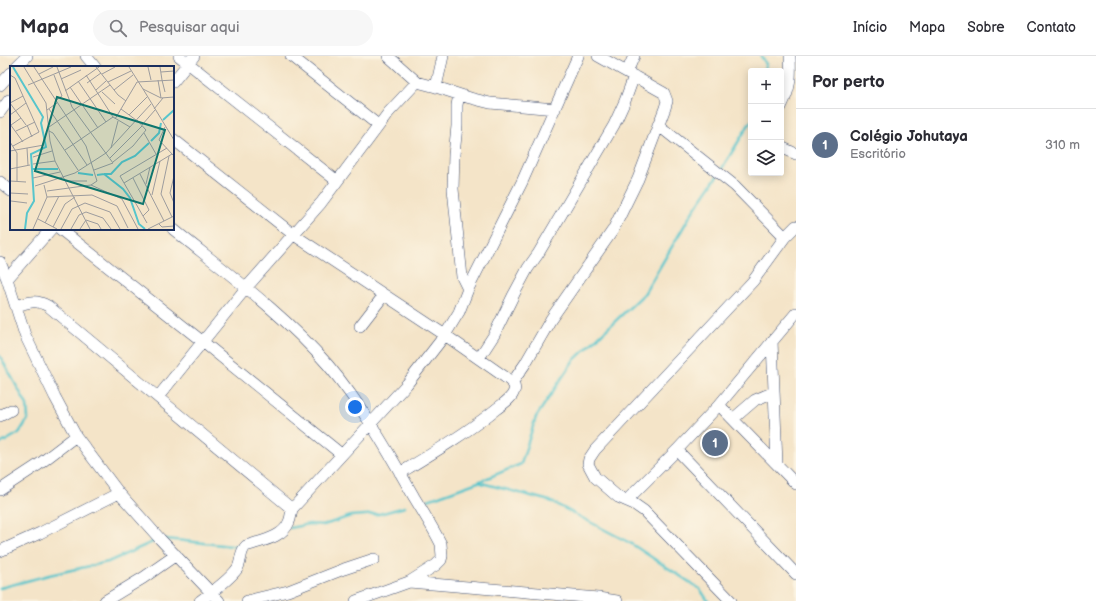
<!DOCTYPE html>
<html lang="pt">
<head>
<meta charset="utf-8">
<style>
	:root { --surface:#fff; --page:#f7f7f7; --text:#2b2b33; --muted:#7c7c81; --line:#e1e1e2; --accent:#b5179e }
	body { margin:0; font-family:"Balsamiq Sans",sans-serif; background:var(--page); color:var(--text) }
	.controls { position:absolute; right:12px; top:12px; display:grid; overflow:hidden; border-radius:4px; box-shadow:0 2px 10px #0003 }
	.controls button { width:36px; height:36px; display:grid; place-items:center; padding:0; border:0; border-bottom:1px solid var(--line); background:var(--surface); color:var(--text); font:20px sans-serif }
	.you { position:absolute; left:355px; top:351px; width:14px; height:14px; margin:-10px; border:3px solid #fff; border-radius:50%; background:#1a73e8; box-shadow:0 0 0 6px #1a73e833 }
	.badge { display:grid; place-items:center; width:26px; height:26px; border-radius:50%; background:var(--accent); color:#fff; font-size:13px; font-weight:700 }
	.pin { position:absolute; translate:-50% -50%; border:2px solid #fff; box-shadow:0 1px 4px #0006 }
	.list { margin:0; padding:0; list-style:none }
	h2 { display:flex; justify-content:space-between; align-items:center; height:52px; margin:0; padding:0 16px; font-size:17px }
	h2 small { font-size:13px; font-weight:400; color:var(--muted) }
	.list li { display:grid; grid-template-columns:26px 1fr auto; gap:12px; align-items:center; box-sizing:border-box; height:72px; padding:0 16px; border-top:1px solid var(--line) }
	.list b { display:block; font-size:15px; white-space:nowrap }
	.list p { margin:0; font-size:13px; white-space:nowrap; color:var(--muted) }
	.list em { font-size:13px; font-style:normal; color:var(--muted) }
	.icon { flex:none; width:22px; height:22px; fill:none; stroke:currentColor; stroke-width:2; stroke-linecap:round; stroke-linejoin:round }
	.map { position:relative; flex:none; width:796px; height:545px; overflow:hidden }
	header { display:flex; align-items:center; gap:24px; box-sizing:border-box; height:56px; padding:0 20px; background:var(--surface); border-bottom:1px solid var(--line) }
	header strong { font-size:19px }
	nav { display:flex; gap:22px; margin-inline-start:auto; font-size:14px }
	.search { width:280px; height:36px; background:var(--page); display:flex; align-items:center; gap:10px; box-sizing:border-box; padding:0 14px; border-radius:22px; color:var(--muted); font-size:15px }
	main { display:flex }
	aside { flex:1; background:var(--surface) }
	.map>svg:first-child { display:block }
</style>
</head>
<body>
<header>
<strong>Mapa</strong>
<div class="search"><svg class="icon" aria-label="search" viewBox="0 0 24 24"><circle cx="10" cy="10" r="6"/><path d="M15 15l6 6"/></svg>Pesquisar aqui</div>
<nav><a>Início</a><a>Mapa</a><a>Sobre</a><a>Contato</a></nav>
</header>
<main>
<div class="map">
<svg width="796" height="545" viewBox="0 0 796 545">
	<rect width="100%" height="100%" fill="#fcf5e5"/>
	<filter id="ink" filterUnits="userSpaceOnUse"><feTurbulence type="fractalNoise" baseFrequency=".025" numOctaves="2"/><feDisplacementMap in="SourceGraphic" scale="8" xChannelSelector="R" yChannelSelector="G"/><feConvolveMatrix kernelMatrix="1 2 1 2 8 2 1 2 1" color-interpolation-filters="sRGB"/></filter>
	<filter id="wash" filterUnits="userSpaceOnUse"><feTurbulence type="fractalNoise" baseFrequency=".012" numOctaves="4" result="noise"/><feDisplacementMap in="SourceGraphic" scale="16" xChannelSelector="R" yChannelSelector="G"/><feGaussianBlur stdDeviation="0.9" result="paint"/><feColorMatrix in="noise" values="0 0 0 0 0 0 0 0 0 0 0 0 0 0 0 0 0 1.4 0 .05"/><feComposite in="paint" operator="in"/></filter>
	<g filter="url(#wash)">
		<rect width="100%" height="100%" fill="#f4e4c8"/>
		<g fill="none" stroke-linecap="round" stroke-linejoin="round">
			<path stroke="#57c5cc" stroke-width="2.5" d="M761,0L766,8L765,15
				M721,114L751,65
				M0,300L27,349L28,363L19,377L0,388
				M478,426L521,408L536,361L573,305L644,238L693,155L717,120
				M428,444L478,426L550,445L630,487L700,533L708,545
				M290,472L309,468L324,469L351,460L379,458L405,451
				M166,483L241,491
				M0,532L49,519L108,506L157,484"/>
		</g>
	</g>
	<g filter="url(#ink)">
		<g fill="none" stroke-linecap="round" stroke-linejoin="round">
			<g stroke="#3c4a6e" stroke-width="12">
				<path id="minor" d="M86,0L95,11
					M179,0L337,125
					M291,0L378,69
					M388,0L417,26L436,31L470,42L490,47L555,53
					M16,11L27,0
					M627,16L634,0
					M173,26L194,0
					M0,29L11,17
					M436,31L443,0
					M459,39L457,49V70L454,99L453,133L462,221L468,233
					M781,51C791,31 791,21 790,0
					M0,56L9,44
					M658,69L735,130L785,181
					M173,83L294,179L445,279L505,321C509,324 517,329 514,335C512,343 501,349 495,354C465,378 433,397 400,417
					M781,91L796,98
					M0,126L11,135
					M60,173L203,286L341,398
					M173,173C226,216 283,257 328,309C361,348 388,395 414,441C423,456 433,472 441,488L442,500L441,504L436,509L409,526L356,545
					M0,206L7,223L25,279L55,341L76,380L119,437L160,483L219,545
					M7,223L51,173
					M16,250C30,246 35,243 48,250L292,453
					M360,270L384,239
					M772,285L777,408
					M479,302L494,279L514,238L528,212L538,198L614,69L625,45L634,20
					M512,327L525,308L551,263L613,174L638,123L665,52L667,45L664,37L598,0
					M158,341L246,232L321,147L389,56L417,26
					M719,349L796,428
					M0,360L11,354
					M733,363L755,344L774,336
					M677,394L796,518
					M0,434L38,409L76,380
					M627,444L677,394L719,349L796,257
					M0,495L40,477L119,437
					M409,526L598,542L617,545
					M105,545L143,522L176,499
					M200,545C211,537 229,524 237,513C242,506 239,496 246,490C260,485 283,482 289,466C291,462 291,457 292,453L407,328L445,279L459,256L468,233L522,126L578,0
					M247,545L288,535L344,513L374,503
					M731,545L644,455L634,448L618,441L595,421L588,408L589,403L595,394L753,225L785,181L796,170"/>
			</g>
			<use href="#minor" stroke="#fff" stroke-width="11"/>
		</g>
	</g>
	<g transform="translate(10 10)">
		<rect width="164" height="164" fill="#f4e4c8"/>
		<path fill="none" stroke="#57c5cc" stroke-width="2" d="M3,1L33,51L31,57L36,81L21,88L22,103H48M153,54L164,44M141,75L149,67L151,57M68,107L83,109M94,108H101L112,96L125,90L139,77M87,109L94,108L113,123L120,132L129,158L135,163M15,163L17,147L24,135L22,103"/>
		<path fill="none" stroke="#9d9c9e" stroke-width="1" d="M14,1L36,37L40,75L45,95L80,163M24,1L76,80L87,115L81,119L37,125M47,1L62,41L103,97L84,104M86,1L108,29L116,35M119,1L133,23L151,32L164,31M138,1L141,14M150,1L152,14M151,6L164,5M29,8L43,1M92,8L105,1M0,9L5,12L29,66L3,80M44,9L52,30L45,35M76,9L103,51L120,61M51,13L71,4M148,14L151,32M152,14L155,26M68,15L96,56M98,16L121,5M77,17L91,7M18,19L61,1M60,21L88,62M133,23L164,74M86,24L96,15M104,24L123,9M55,25L89,1M92,26L105,38M0,37L16,59M0,37L13,30M39,43L77,99M111,43L126,54M144,43L153,32M37,44L47,37M0,49L16,37M119,49L137,31M105,53L127,16L164,14M0,58L13,76M1,59L11,52M17,59L22,71M132,59L145,44M39,61L100,19M155,61L149,74L163,89M6,65L25,56M39,65L43,67L68,104M134,67L146,88M0,76L7,87V115M17,82L18,99M101,82L108,55M55,84L103,51M0,85L34,79M159,90L151,128L162,151M23,91L42,85M100,92L132,60M103,96L123,80L136,64L127,54M23,98L45,95M0,103L20,99M130,108L154,155M164,110L160,127L164,137M23,112L50,106M123,112L139,144L133,150L137,157M0,115L16,116M55,115H77M114,117L162,88M136,118L140,101M81,119L112,133L128,163M25,120L65,107L96,87L141,38M0,127V153M0,127L18,128M142,129L150,95M37,131L82,129L107,140L118,162M1,135L17,137M133,150L110,110L157,82M28,153L47,163M35,157L49,130M149,158L152,161L164,160M43,161L55,138L65,131M23,163L37,131L34,119M51,163L62,143L75,137L100,146L110,163M61,163L69,149L76,146L93,152L101,163M70,163L76,154L88,158L91,163M138,163L164,150"/>
		<path fill="#0f766e" fill-opacity="0.15" stroke="#0f766e" stroke-width="2" d="M47,31L155,64L133,138L25,105Z"/>
		<rect width="164" height="164" fill="none" stroke="#1b2f5e" stroke-width="2"/>
	</g>
</svg>
<div class="controls">
<button>+</button>
<button>−</button>
<button><svg class="icon" aria-label="layers" viewBox="0 0 24 24"><path d="M12 4l9 5-9 5-9-5zM3 14l9 5 9-5"/></svg></button>
</div>
<div class="you"></div>
<div class="pin badge" style="left:715px;top:387px;background:#5c6f8a">1</div>
</div>
<aside>
<h2>Por perto<small></small></h2>
<ul class="list">
<li><span class="badge" style="background:#5c6f8a">1</span><div><b>Colégio Johutaya</b><p>Escritório</p></div><em>310 m</em></li>
</ul>
</aside>
</main>
</body>
</html>
